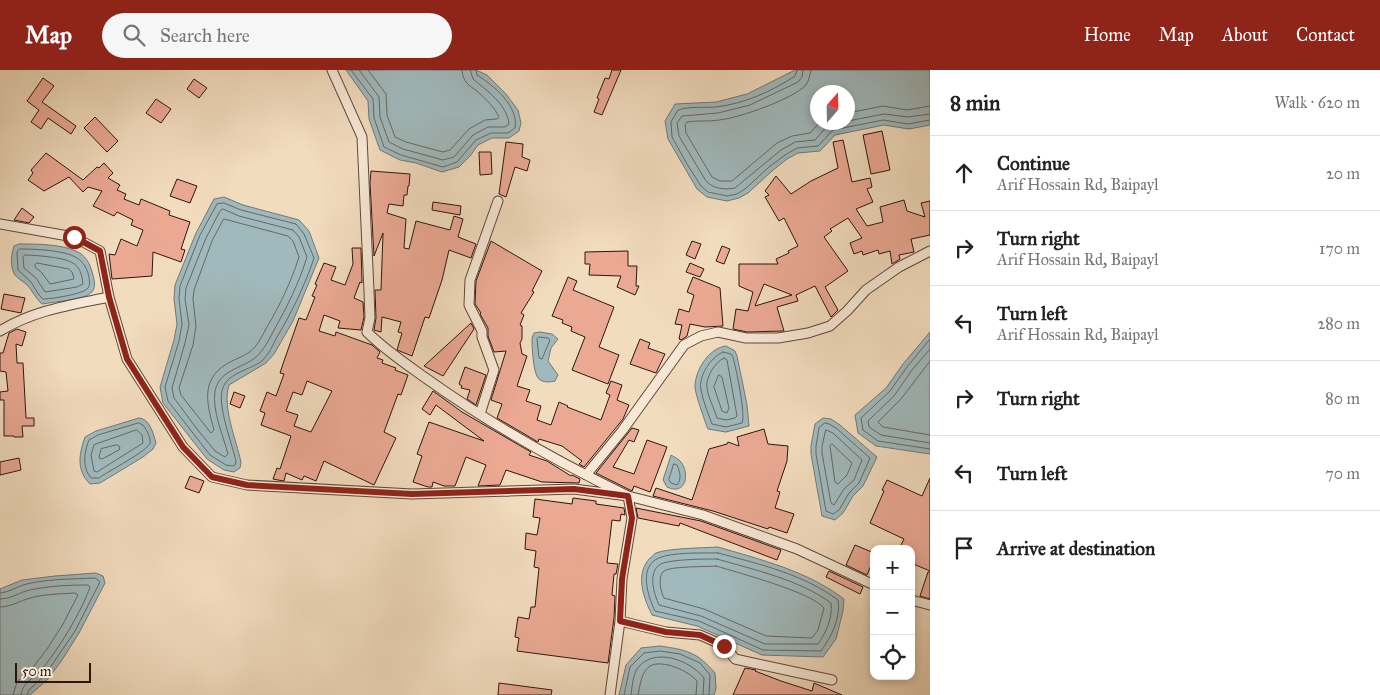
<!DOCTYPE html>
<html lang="en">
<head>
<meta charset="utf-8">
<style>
	:root { --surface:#fff; --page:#f6f6f6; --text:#222; --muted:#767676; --line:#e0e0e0; --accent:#8f2418 }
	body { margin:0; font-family:"IM FELL Great Primer",serif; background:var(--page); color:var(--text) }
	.controls { position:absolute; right:15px; bottom:15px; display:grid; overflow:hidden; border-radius:10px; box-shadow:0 2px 8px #0003 }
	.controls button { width:45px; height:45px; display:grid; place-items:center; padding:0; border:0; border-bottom:1px solid var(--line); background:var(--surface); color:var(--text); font:25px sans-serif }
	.compass { position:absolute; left:810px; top:15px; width:45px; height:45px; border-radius:50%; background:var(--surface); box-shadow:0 2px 8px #0003; rotate:20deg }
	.scale { position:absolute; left:15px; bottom:12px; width:76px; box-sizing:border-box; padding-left:5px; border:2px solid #2c160e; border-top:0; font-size:14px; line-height:18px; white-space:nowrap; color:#2c160e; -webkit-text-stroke:4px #f7e8d5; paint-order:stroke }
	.stop { position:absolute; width:15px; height:15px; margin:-11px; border:4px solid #8f2418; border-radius:50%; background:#fff }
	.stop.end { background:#8f2418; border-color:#fff; box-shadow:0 1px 5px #0008 }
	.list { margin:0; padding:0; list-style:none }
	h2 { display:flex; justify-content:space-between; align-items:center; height:65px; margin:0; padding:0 20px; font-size:21px }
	h2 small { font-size:16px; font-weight:400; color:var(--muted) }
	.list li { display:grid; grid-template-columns:32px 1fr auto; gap:15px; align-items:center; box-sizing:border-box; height:75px; padding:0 20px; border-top:1px solid var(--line) }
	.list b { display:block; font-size:19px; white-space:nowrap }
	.list p { margin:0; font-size:16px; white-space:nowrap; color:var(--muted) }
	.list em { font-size:16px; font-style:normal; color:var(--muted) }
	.icon { flex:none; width:28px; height:28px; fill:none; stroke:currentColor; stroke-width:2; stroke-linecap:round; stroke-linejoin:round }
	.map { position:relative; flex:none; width:930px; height:625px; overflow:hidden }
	header { display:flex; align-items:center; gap:30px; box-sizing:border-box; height:70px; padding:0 25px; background:var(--accent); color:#fff }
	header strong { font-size:24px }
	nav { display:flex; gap:28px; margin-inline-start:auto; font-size:18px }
	.search { width:350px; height:45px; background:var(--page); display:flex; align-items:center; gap:12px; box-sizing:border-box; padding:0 18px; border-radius:28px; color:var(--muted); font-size:19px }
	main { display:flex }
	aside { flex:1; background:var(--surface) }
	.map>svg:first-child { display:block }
</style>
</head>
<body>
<header>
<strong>Map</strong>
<div class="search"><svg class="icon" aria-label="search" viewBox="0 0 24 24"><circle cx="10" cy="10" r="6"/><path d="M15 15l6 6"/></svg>Search here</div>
<nav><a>Home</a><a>Map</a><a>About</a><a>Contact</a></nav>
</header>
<main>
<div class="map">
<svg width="930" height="625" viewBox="0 0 930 625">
	<rect width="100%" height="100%" fill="#f2dcbe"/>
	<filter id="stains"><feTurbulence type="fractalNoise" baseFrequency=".004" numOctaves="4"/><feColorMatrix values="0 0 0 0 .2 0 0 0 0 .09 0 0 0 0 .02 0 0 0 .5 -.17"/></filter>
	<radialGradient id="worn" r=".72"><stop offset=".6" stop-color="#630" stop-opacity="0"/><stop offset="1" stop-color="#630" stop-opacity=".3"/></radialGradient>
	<path fill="#a0b9bc" stroke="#727876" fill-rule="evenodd" d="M346,0H476L487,5L506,24L518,40L521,53L519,61L509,68H492L478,75L470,86L459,97L442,102L416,93L400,90L380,80L369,49L368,31Z
		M795,0H930V55L909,59L884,55L835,65L820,81L798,83L787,89L772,101L748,123L739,128L727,131L707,127L697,119L668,69L665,51L675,34L716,32L747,24ZM818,22H848V52H818Z
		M224,127L243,135L299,150L309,161L319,188L293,251L274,284L266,293L229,315C222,337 236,369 241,392L240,398L234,402L224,400L207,389L163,333L160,317L174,270L177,254L174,229L175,215L196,163L214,129Z
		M19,174C37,174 60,174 76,181C85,185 90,193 92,202C100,225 88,226 69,230C60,231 51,233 42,234C35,228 33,221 27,215C23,211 18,209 15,205C10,198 11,184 14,176Z
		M540,262L552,264L558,269L551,278L548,291L558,305L555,311C550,312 543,313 539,309C533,304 532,276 532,268L534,263Z
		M930,262V384L876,376L858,363L855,345L886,318L903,294Z
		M726,276L735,281L737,286L747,335L749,356L726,362L708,359C705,352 695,323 695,317C695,300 709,278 726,276Z
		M139,348C150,349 153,363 156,373L153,379L143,387L100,413L90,414C76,400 79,384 85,367L96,361Z
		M823,348L831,349L840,355L877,387L863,416L853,426L843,443L835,450L822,446L811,384V376L815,354Z
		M671,385C674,387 679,389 681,392C690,404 686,426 667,417L663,410Z
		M718,477C762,490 807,501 844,529L843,541L836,569L823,587L762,585L697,556L652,545C643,527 635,504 650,488C652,487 654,484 656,483C669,478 703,478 718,477Z
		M96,503L103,506L105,513L79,563L62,590L48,609L30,625H0V519L22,510L55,506Z
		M660,576C687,580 697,582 715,603L716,618L714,625H619L626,595L641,578Z"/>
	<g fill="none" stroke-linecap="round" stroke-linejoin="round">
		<path stroke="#666865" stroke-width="1" d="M351,0L373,29L374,48L384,77L401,85L443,97L457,92L476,70L491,63H508L515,58C519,36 493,15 477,5L476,0
			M359,0L379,27L380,47L389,72L403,79L443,90L454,87L473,65L488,57H505L509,54C507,34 487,21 473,9L470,0
			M368,0L386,24L387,45L395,67L406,72L443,82L450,80L469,59L485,50L497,49L499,47C495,38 486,29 478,22C469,15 463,13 462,0
			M797,0L795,6C773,21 743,34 716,37C703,38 690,36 678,40L671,52L672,67L687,94L701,116L708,122L727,126L737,124L745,119L769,97L785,85L797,78L818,76L833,60L883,50L908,54L930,50
			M803,0L802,7L798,12L750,35L718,43L682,46L677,53L679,66L706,111C714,119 724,120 735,118L781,80L795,72L815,70L828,55L838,52
			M811,0C810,5 809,10 806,15C793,29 739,48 719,50C708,52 698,50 687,52L685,55L686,63L712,107L720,111H732L777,73L792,66L810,63L820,52
			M848,43L883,36L907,40L930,36
			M848,51L884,44L908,47L930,44
			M224,133L241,140L296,154L304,164L314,188C305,215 292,242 277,267C273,275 269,284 263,290C250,301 226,302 222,321C218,337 232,374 236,391L235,395L233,396L226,395L210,385L168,331L165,317L179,271L182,254L179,229L180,216L200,165L217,134Z
			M223,139L239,146L293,160L299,167L307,187C299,213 287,237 274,260C270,268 266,276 260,283C247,299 220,297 215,321C212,341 223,365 228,384L225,387L215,381L197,359L174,328L172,318L185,273L189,255L185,229L186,218L206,168L220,141Z
			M224,149L288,166L293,171L299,187C291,212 280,235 267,257C263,264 260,271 255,277C249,284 240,287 232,291C200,307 206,331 214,360L211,363L181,325L179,318L193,275L196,256L193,229L194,220L212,171Z
			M20,179C34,179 65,180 77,188C83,192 86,197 88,203C89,208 91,214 88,218C84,224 51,229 43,229L39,225L31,212L18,200L17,182Z
			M25,185C33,185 42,186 50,187C69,190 81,191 83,214L77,217L45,222L36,208L24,198L23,188Z
			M37,193L69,199L72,202L74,209L50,214L42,203L35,197V195Z
			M539,267L548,268L550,270L542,289L539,288L537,269Z
			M930,269L907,297L890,321L861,348L863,360L878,371L930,379
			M930,279L912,300L894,326L868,351L869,357L881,365L930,373
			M723,282L731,284L733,287C736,299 746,344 742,353L726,357L712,354C708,343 703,331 701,320C698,306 711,287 723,282Z
			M724,288L727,290L737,346L735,348L726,350L717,348C714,338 708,327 707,318C705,308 715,292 724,288Z
			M930,291L901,329L878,352L883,357L930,365
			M719,305L722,307L729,338L727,343L722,341L714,317Z
			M139,353L143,355C146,359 151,367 150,373C149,380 107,402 99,408H91C82,397 84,383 89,370L98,365Z
			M825,353L829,354L836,358L870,388L859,413L849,423L839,440L833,444L826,441L816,384V376L819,358Z
			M137,360L142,365L143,373L97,402L94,401L91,385L94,375Z
			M826,360L833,363L862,390L854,410L844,419L834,435L831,433L822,383V377Z
			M832,374L852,393L847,405L838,414L835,412L830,376Z
			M117,375L120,377L119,380L102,389L99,388L101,379Z
			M674,394L677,395C680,402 682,409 677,415L671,413L669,410Z
			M718,483C759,494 803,504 838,530C841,548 831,567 821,581L763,580L699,551L655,541C648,527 638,496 659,488C672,482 703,483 718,483Z
			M717,489C755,500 800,510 831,533C833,547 826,563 818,574H765L701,546L659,535C654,524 648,504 659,495C667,489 706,489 717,489Z
			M716,496C739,503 811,522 824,538L818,560L812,568L766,566L704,539L664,528C661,523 657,506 664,501C671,496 706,497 716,496Z
			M0,523C9,522 15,518 23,515C43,509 73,509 95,508L98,510L100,512L75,561L45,605L29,620L27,625
			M0,529C10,529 17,524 26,521C45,516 68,515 88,515L90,517C83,539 56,584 40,601C33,609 22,613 21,625
			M0,537C10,537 18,532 27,529C42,524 60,524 75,523L78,525L63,554L47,579L34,596L17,612L13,625
			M624,625L630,597L644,583L660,581L680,584L700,593L710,605L709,625
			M631,625C632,617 633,605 637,599C653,576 690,590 704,608L703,625
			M638,625C640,616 641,602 650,596C662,589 689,601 697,611L696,625"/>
	</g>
	<path fill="#eba994" stroke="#2c160e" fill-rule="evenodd" d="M612,0H621L602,45L594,42L599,29L597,28L605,8L609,9Z
		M43,8L54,16L42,32L76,56L71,64L48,48L41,59L31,52L39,40L27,31Z
		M194,9L207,18L199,28L187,19Z
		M156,29L171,39L161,53L146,43Z
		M95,47L118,71L107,82L84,58Z
		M882,61L890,100L871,104L863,65Z
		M843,70L852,112L870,108L872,117L867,119L873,132L856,139L867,156L883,152L880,137L904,130L907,141L925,147L921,133L930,131V165L911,169L914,182L899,185L900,189L892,194L890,181L879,184L878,180L863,185L862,181L854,184L850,173L862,168L848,148L830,159L832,161L824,167L848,201L825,217L838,240L831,247L815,216L796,225L798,231L777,237L784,261L747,262L733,259L736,239L748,241L753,222L739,216V194H778L776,189L789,183L788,181L798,176L784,148L779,151L765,127L769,125L765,121L776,106L791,124L811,111L838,98L833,72ZM764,214L792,225L755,236Z
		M506,72L523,74L522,87L530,90L527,101L515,97L506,127L499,124Z
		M479,82H491L492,104L480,105Z
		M46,83L83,110L97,97L99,98L104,93L113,103L108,108L120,115L117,120L126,124L124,129L139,135L141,129L170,141L169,145L190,152L181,179L185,180L181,192L153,182L152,206L112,209L109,184L115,185L121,169L137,176L143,160L131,155L133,150L117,142L114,146L93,136L102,121L88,117L83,122L69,107L44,121L28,110L33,103L31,100Z
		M371,101L410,104L409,116H408L407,125H404L403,136L389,134L387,143L406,149L404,178L409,179L416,151L450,160L454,146L463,149L458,167L476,174L471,188L449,180L442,210L429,248L425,247L412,286L397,280L402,263L398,262L401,252L382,247L381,262L374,260L376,248L375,220H381L383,163L374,186L370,113Z
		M177,109L197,116L190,133L170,126Z
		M433,132L461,136L460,145L432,140Z
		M22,138L34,147L29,153L14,150Z
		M491,171L542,201L532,221L534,222L521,243L524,245L520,255L522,256V269L520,273L522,284L527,286L517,316L530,320L526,331L541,336L537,350L551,355L559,332L568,336L567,337L601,350L610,325L606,323L611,311L622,315L617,330L629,335L623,349L584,397L579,394L582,391L562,376L539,369L538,372L497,348L502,334L491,330L506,281L494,282L488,266V258L480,244L481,243L475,234L476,211Z
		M692,171L701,174L695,189L686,185Z
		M722,176L730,179L724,194L716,191Z
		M352,178H361L362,213L360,212L354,228L363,232L364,247L361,260L338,258L340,251L324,245L319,261L335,266L336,262L372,275L380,282L377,288L383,290L382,293L396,298L395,300L408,305L401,325L398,324L384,362L396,368L374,415L324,391L316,411L304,406L302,410L286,403L284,411L278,410L273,409L277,398L280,399L291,366L261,355L265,343L260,341L267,322L276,326L284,304L280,303L284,291L299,248L306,250L315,227L312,226L317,215L315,214L324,193L336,197L331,210L345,215L353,194ZM307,311L332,321L311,362L294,356L298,345L286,341L293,322L302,325Z
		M628,181V196H637L636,216H639L635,225L617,217L621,206L589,205L590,194H585V182Z
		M690,193L704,199L700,207L686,202Z
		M568,207L577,211L573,220L614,237L599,277L619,285L608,314L572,300L585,267L571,261L572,257L562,253L563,250L552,246Z
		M693,207L720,218L723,256L705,257L690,254L687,266L681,270L679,269L682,255L675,254L679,239L689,242L694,225L687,222Z
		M4,224L25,228L21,243L1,239Z
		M471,253L474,259L443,306L424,296Z
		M17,259L26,262L22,276L16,274L17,293H23L26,348H34V356H22L23,367H14V366H4V330H0V322L8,321L6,302L0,301V283H3L9,263Z
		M640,269L650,273L648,278L665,284L656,303L630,294Z
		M465,297L486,305L476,335L467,329L470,320L461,318L462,316L459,314Z
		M433,321L462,342L531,382L529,385L547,391L571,406L572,405L580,409L579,413L542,412L506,400L500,415L478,416L486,395L466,387L455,416H444L433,412L432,417H428L413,412L422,386L417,384L429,352L484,371L436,335L430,345L422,339Z
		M234,322L245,326L240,338L230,334Z
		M632,358L639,360L634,372L629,370L613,397L634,404L647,370L667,377L650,422L634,416L632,421L596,403Z
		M764,359L768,374L788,376L787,391L777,421L780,422L775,438L794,444L787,463L769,457L768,459L713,441L653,426L656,418L692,430L709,379L727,374L728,372L739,376L737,367Z
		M19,388L21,400L0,405V392Z
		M190,406L204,411L199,423L185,418Z
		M930,408V501L911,493V479H899L904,469L870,453L884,421L882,420L887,410L922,426Z
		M573,428L596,431V434L624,438L625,445L621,444L620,451L612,450L607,493L618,494L616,504H614L612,525L615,526L614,548L608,593L517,581L519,568L515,567L518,547L529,549L531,537H535L539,498L534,497L536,481L525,479L526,463L537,465L540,448L533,447L535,429L572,434Z
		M636,438L701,451L781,480L777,490L680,453L679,456L638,448Z
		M855,475L874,483V488L867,505L846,495Z
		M829,501L863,517L860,524L826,507Z
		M928,502H930V529L920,526Z
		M745,598L756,600L755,601L781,611L812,621L814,613L842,625H733Z
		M499,613L552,620L551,625H498Z"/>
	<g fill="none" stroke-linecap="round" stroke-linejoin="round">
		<g stroke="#5e483a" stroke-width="11">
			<path id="minor" d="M332,0L362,67L369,221L370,248L367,262C385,280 406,294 427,309C490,354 558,392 628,426L632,448L622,509L620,551L610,625
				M0,154L74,167L100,181L109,227L127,289L183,377L212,407L247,415L412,424L574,419L628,426L703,445L797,479L874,515
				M0,261C34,240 71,235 109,227
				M480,344L494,300L482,267V261L469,235L470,210L498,131
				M586,405L622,361L684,275L701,266L718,262L746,268H778L808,263L830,256L847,241L866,220L899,197L930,181
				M911,530L930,535
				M620,551L666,562L700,565L725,576L735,589L832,610"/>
		</g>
		<use href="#minor" stroke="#f7e8d5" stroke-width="9"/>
	</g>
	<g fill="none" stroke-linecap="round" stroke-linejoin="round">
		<path stroke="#8f2418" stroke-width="6" d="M74,167L100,181L109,227L127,289L183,377L212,407L247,415L412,424L574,419L628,426L632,448L622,509L620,551L666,562L700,565L724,576"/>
	</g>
	<rect width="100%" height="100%" filter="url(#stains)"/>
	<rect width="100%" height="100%" fill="url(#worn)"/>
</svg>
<div class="controls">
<button>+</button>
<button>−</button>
<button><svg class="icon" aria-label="locate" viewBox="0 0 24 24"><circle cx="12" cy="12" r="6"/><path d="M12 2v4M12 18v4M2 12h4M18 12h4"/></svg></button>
</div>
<svg class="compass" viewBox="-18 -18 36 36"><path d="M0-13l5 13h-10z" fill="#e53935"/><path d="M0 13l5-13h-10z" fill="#767676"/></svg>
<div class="scale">50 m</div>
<div class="stop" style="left:74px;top:167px"></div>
<div class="stop end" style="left:724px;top:576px"></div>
</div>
<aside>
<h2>8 min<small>Walk · 620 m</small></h2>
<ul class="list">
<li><svg class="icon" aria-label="ahead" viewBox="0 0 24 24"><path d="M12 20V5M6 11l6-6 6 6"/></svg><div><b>Continue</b><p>Arif Hossain Rd, Baipayl</p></div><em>20 m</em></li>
<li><svg class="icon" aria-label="right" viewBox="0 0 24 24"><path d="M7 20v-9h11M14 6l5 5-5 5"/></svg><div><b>Turn right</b><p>Arif Hossain Rd, Baipayl</p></div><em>170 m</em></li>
<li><svg class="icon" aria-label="left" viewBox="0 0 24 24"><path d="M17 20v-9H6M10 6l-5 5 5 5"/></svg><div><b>Turn left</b><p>Arif Hossain Rd, Baipayl</p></div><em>280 m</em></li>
<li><svg class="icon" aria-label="right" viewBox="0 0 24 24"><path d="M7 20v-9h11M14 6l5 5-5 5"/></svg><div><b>Turn right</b></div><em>80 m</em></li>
<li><svg class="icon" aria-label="left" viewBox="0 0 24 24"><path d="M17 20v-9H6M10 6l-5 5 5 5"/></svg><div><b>Turn left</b></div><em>70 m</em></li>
<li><svg class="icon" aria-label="arrive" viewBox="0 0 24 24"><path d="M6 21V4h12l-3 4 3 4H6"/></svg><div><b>Arrive at destination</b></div></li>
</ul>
</aside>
</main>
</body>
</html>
